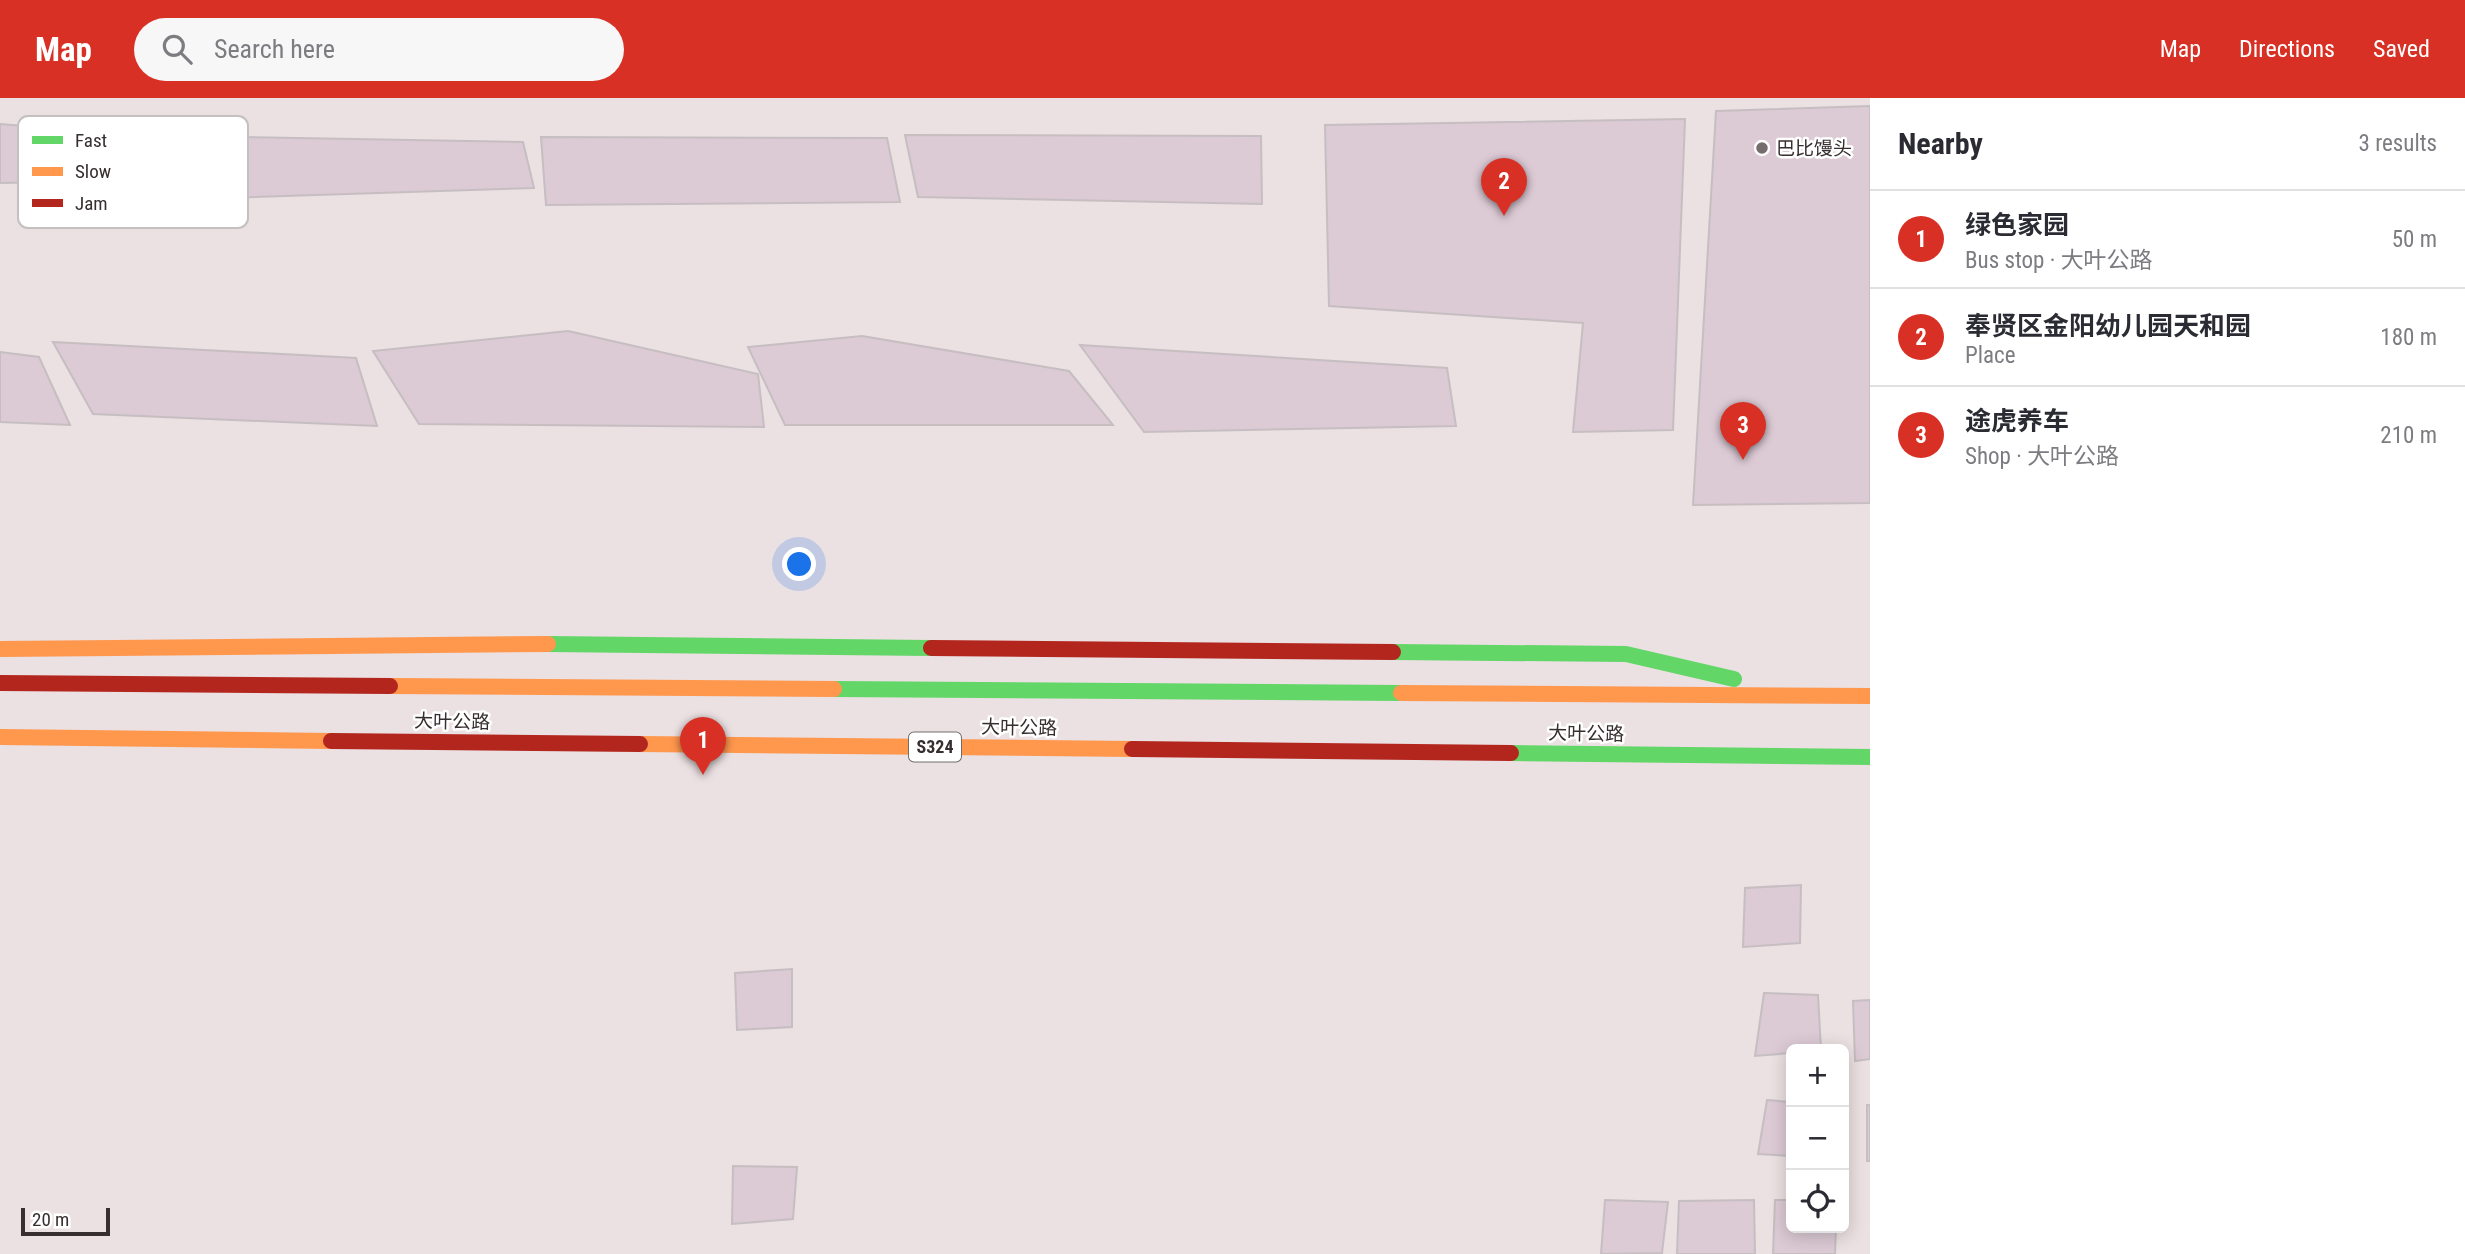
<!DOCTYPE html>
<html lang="en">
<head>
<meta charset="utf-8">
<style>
	:root { --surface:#fff; --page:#f7f7f7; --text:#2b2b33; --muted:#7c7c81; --line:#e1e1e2; --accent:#d93025 }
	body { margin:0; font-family:"Roboto Condensed","Noto Sans SC",sans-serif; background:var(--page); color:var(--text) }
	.controls { position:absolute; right:21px; bottom:21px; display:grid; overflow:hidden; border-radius:10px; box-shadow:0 4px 18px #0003 }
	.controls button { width:63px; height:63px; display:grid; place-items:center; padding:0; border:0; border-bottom:2px solid var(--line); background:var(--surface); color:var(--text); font:35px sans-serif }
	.scale { position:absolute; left:21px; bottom:18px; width:89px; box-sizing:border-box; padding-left:7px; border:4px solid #362e2f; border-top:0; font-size:19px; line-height:24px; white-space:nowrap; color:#362e2f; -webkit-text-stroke:5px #fff; paint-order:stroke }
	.you { position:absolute; left:800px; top:467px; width:24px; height:24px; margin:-18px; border:5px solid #fff; border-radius:50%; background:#1a73e8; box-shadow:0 0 0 10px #1a73e833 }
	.badge { display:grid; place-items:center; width:46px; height:46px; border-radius:50%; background:var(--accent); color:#fff; font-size:23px; font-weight:700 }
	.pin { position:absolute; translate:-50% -58px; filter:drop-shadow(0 2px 4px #0008) }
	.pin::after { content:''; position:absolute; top:37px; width:24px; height:21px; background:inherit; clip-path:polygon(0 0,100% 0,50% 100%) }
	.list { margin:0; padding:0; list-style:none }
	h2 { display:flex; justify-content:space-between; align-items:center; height:91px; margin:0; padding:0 28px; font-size:30px }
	h2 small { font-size:23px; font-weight:400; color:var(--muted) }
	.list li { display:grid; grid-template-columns:46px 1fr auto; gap:21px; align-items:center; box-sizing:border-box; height:98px; padding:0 28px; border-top:2px solid var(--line) }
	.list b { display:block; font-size:26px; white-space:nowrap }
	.list p { margin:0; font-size:23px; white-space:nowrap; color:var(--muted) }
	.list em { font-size:23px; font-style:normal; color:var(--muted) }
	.icon { flex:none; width:38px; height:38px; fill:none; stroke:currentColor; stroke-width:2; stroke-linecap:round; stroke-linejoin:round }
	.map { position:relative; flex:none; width:1870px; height:1156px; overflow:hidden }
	header { display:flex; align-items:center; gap:42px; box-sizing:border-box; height:98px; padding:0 35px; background:var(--accent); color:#fff }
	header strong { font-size:33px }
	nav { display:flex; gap:38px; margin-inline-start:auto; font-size:24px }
	.search { width:490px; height:63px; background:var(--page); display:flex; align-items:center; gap:18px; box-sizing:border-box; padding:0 24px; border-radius:38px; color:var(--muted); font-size:26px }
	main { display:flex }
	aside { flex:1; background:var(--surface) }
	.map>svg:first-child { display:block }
</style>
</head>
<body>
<header>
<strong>Map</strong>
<div class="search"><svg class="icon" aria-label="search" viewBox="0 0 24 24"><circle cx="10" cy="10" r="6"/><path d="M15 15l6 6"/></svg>Search here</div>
<nav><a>Map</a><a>Directions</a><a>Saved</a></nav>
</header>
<main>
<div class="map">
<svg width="1870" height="1156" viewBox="0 0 1870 1156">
	<rect width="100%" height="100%" fill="#ebe0e2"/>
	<path fill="#dccad5" stroke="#c6bec1" stroke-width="2" d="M1870,8V405L1693,407L1716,13Z
		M1685,21L1673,332L1573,334L1583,225L1329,208L1325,27Z
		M0,26L173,40V82L0,85Z
		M905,37L1261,38L1262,106L918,99Z
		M190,38L523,44L534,90L192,101Z
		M541,39L887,40L900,104L546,107Z
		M568,233L758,276L764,329L419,326L373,253Z
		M862,238L1069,273L1113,327H785L748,249Z
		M53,244L356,260L377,328L93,316Z
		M1080,247L1447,270L1456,328L1144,334Z
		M0,254L39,259L70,327L0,324Z
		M1801,787L1800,845L1743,849L1745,790Z
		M792,871V929L737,932L735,875Z
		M1764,895L1818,897L1821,951H1791V955L1755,958Z
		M1870,902V961L1855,963L1853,903Z
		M1767,1002L1791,1004V1058L1758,1056Z
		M1867,1007H1870V1063H1867Z
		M733,1068L797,1069L793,1121L732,1126Z
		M1605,1102L1668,1104L1662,1155L1601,1156Z
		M1754,1102L1755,1156H1677L1679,1103Z
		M1775,1102H1791V1130H1836L1835,1156H1773Z"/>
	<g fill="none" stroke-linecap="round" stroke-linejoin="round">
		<path stroke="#63d668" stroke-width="16" d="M548,546L931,550
			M1393,554L1626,556L1734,581
			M834,591L1401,595
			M1511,655L1870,659"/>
		<path stroke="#ff974d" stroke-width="16" d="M0,551L548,546
			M390,588L834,591
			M1401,595L1870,598
			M0,639L331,643
			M640,646L1132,651"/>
		<path stroke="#b3261e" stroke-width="16" d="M931,550L1393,554
			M0,585L390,588
			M331,643L640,646
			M1132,651L1511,655"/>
	</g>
	<circle fill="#756c6e" stroke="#fff" stroke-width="2.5" cx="1762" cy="50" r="7"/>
	<g text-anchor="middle" stroke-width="5" stroke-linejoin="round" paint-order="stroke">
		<rect fill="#fff" stroke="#726d6d" stroke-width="2" x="909" y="634.5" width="52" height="29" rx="5"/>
		<g font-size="18" font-weight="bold" fill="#362e2f">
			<text x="935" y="655">S324</text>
		</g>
		<g font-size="19" fill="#362e2f" stroke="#fff" text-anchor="start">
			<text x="1776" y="57">巴比馒头</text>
		</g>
		<g font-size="19" fill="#362e2f" stroke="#fff">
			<text transform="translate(452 623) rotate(1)" y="7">大叶公路</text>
			<text transform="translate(1019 629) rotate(1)" y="7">大叶公路</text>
			<text transform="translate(1586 635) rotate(1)" y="7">大叶公路</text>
		</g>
	</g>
	<rect x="18" y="18" width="230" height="112" rx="10" fill="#fff" stroke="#c3c0c1" stroke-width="2"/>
	<rect x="32" y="38" width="31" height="8" fill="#63d668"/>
	<rect x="32" y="69" width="31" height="9" fill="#ff974d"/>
	<rect x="32" y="101" width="31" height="8" fill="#b3261e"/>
	<g font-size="19" fill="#362e2f">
		<text x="75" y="49">Fast</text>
		<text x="75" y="80">Slow</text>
		<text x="75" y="112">Jam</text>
	</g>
</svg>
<div class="controls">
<button>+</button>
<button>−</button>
<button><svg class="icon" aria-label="locate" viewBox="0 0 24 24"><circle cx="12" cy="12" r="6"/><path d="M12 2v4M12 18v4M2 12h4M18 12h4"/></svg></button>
</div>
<div class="scale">20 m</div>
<div class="you"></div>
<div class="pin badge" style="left:703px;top:677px">1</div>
<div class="pin badge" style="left:1504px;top:118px">2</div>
<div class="pin badge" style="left:1743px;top:362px">3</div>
</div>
<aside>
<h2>Nearby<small>3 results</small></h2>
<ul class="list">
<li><span class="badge">1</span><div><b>绿色家园</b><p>Bus stop · 大叶公路</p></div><em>50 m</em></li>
<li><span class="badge">2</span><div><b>奉贤区金阳幼儿园天和园</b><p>Place</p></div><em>180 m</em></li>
<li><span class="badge">3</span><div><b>途虎养车</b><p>Shop · 大叶公路</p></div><em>210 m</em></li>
</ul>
</aside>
</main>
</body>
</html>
